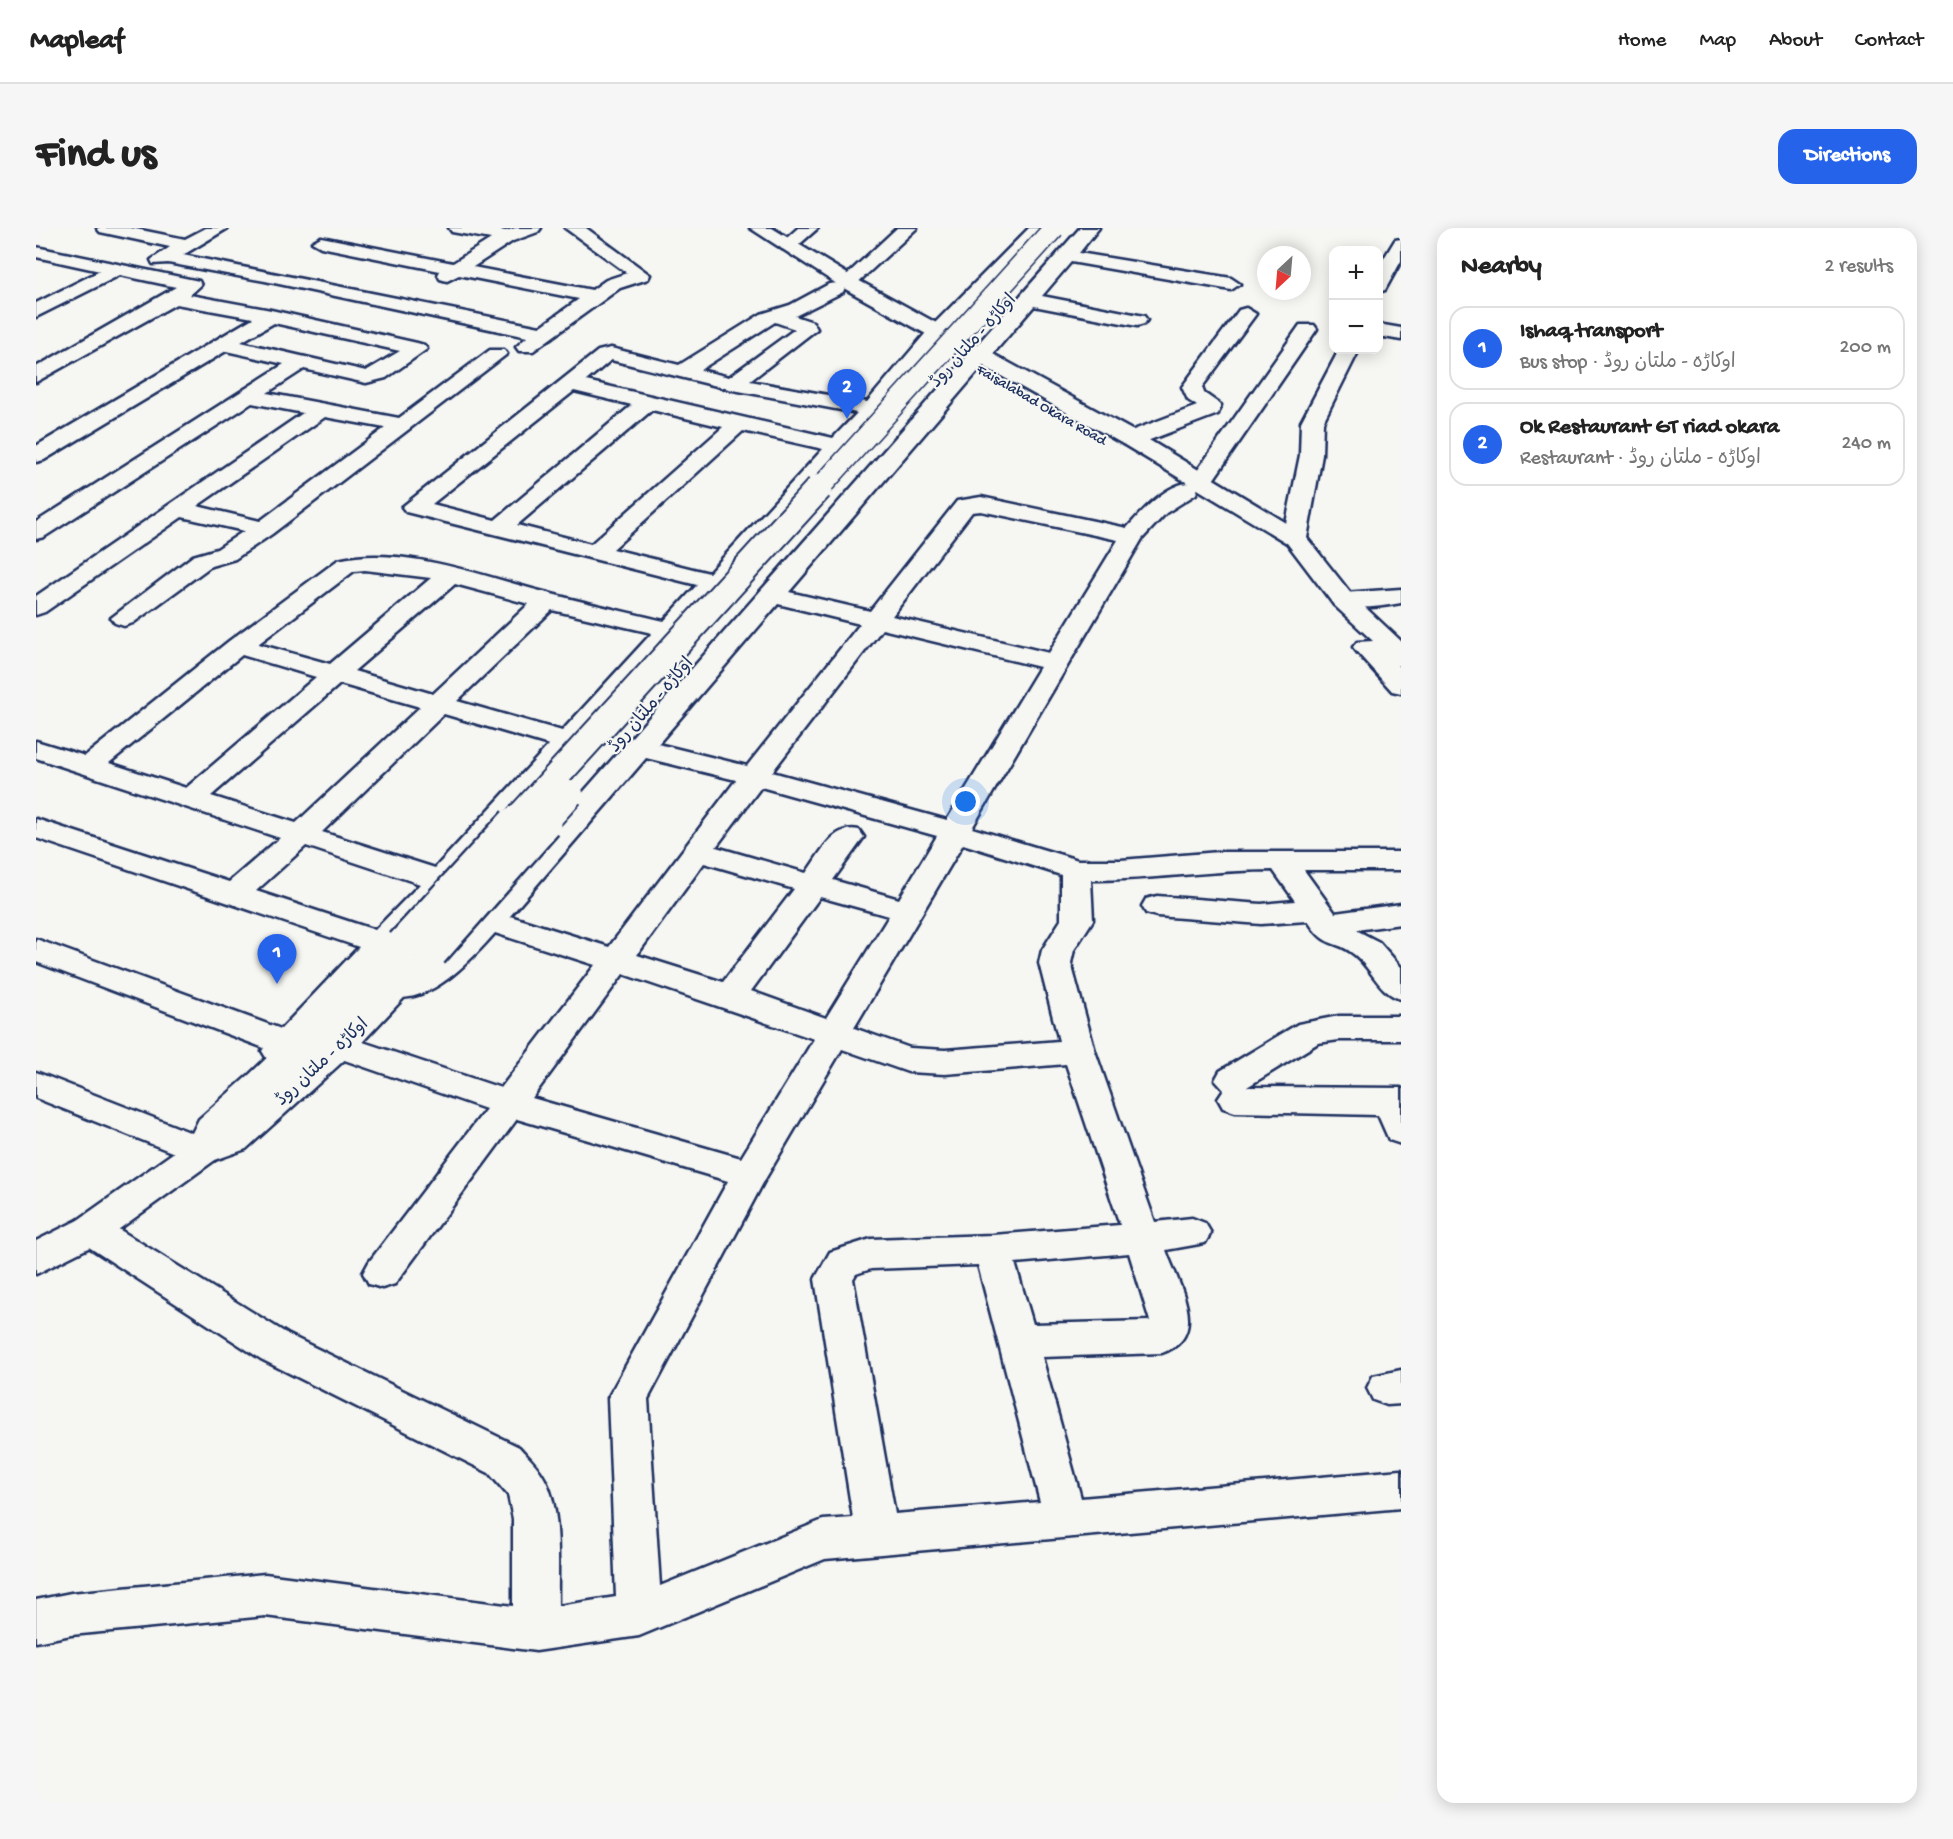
<!DOCTYPE html>
<html lang="en">
<head>
<meta charset="utf-8">
<style>
	:root { --surface:#fff; --page:#f6f6f6; --text:#222; --muted:#767676; --line:#e0e0e0; --accent:#2563eb }
	body { margin:0; font-family:"Gochi Hand","Playpen Sans Arabic",sans-serif; background:var(--page); color:var(--text) }
	.controls { position:absolute; right:18px; top:18px; display:grid; overflow:hidden; border-radius:12px; box-shadow:0 3px 15px #0003 }
	.controls button { width:54px; height:54px; display:grid; place-items:center; padding:0; border:0; border-bottom:2px solid var(--line); background:var(--surface); color:var(--text); font:30px sans-serif }
	.compass { position:absolute; left:1221px; top:18px; width:54px; height:54px; border-radius:50%; background:var(--surface); box-shadow:0 3px 15px #0003; rotate:206deg }
	.you { position:absolute; left:930px; top:574px; width:21px; height:21px; margin:-15px; border:4px solid #fff; border-radius:50%; background:#1a73e8; box-shadow:0 0 0 9px #1a73e833 }
	.badge { display:grid; place-items:center; width:39px; height:39px; border-radius:50%; background:var(--accent); color:#fff; font-size:20px; font-weight:700 }
	.pin { position:absolute; translate:-50% -50px; filter:drop-shadow(0 2px 3px #0008) }
	.pin::after { content:''; position:absolute; top:32px; width:21px; height:18px; background:inherit; clip-path:polygon(0 0,100% 0,50% 100%) }
	.list { margin:0; padding:0; list-style:none }
	h2 { display:flex; justify-content:space-between; align-items:center; height:78px; margin:0; padding:0 24px; font-size:26px }
	h2 small { font-size:20px; font-weight:400; color:var(--muted) }
	.list li { display:grid; grid-template-columns:39px 1fr auto; gap:18px; align-items:center; box-sizing:border-box; height:84px; margin:0 12px 12px; padding:0 12px; border:2px solid var(--line); border-radius:18px }
	.list b { display:block; font-size:22px; white-space:nowrap }
	.list p { margin:0; font-size:20px; white-space:nowrap; color:var(--muted) }
	.list em { font-size:20px; font-style:normal; color:var(--muted) }
	.map { position:relative; flex:none; width:1365px; height:1575px; overflow:hidden; border-radius:18px }
	header { display:flex; align-items:center; gap:36px; box-sizing:border-box; height:84px; padding:0 30px; background:var(--surface); border-bottom:2px solid var(--line) }
	header strong { font-size:28px }
	nav { display:flex; gap:33px; margin-inline-start:auto; font-size:21px }
	.intro { display:flex; align-items:center; justify-content:space-between; box-sizing:border-box; height:144px; padding:0 36px }
	h1 { margin:0; font-size:42px }
	.button { padding:15px 27px; border-radius:18px; background:var(--accent); color:#fff; font-size:21px; font-weight:700 }
	main { display:flex; gap:36px; padding:0 36px }
	aside { flex:1; background:var(--surface); border-radius:18px; box-shadow:0 3px 15px #0003 }
	.map>svg:first-child { display:block }
</style>
</head>
<body>
<header>
<strong>Mapleaf</strong>
<nav><a>Home</a><a>Map</a><a>About</a><a>Contact</a></nav>
</header>
<div class="intro"><h1>Find us</h1><a class="button">Directions</a></div>
<main>
<div class="map">
<svg width="1365" height="1575" viewBox="0 0 1365 1575">
	<rect width="100%" height="100%" fill="#f6f6f2"/>
	<filter id="ink" filterUnits="userSpaceOnUse"><feTurbulence type="fractalNoise" baseFrequency=".0167" numOctaves="2"/><feDisplacementMap in="SourceGraphic" scale="12" xChannelSelector="R" yChannelSelector="G"/><feConvolveMatrix kernelMatrix="1 2 1 2 8 2 1 2 1" color-interpolation-filters="sRGB"/></filter>
	<g filter="url(#ink)">
		<g fill="none" stroke-linecap="round" stroke-linejoin="round">
			<g stroke="#1b2f5e" stroke-width="5">
				<path id="minor" d="M61,0H95L149,11L170,0H192L147,27L504,99L543,71L423,47L411,53L404,51L402,47L404,43L285,19L276,14L285,9L417,35L455,11L416,4L413,0H451L470,3L479,0H505L502,4L477,13L437,39L556,62L570,52L591,45L529,0H550L614,47L612,51L584,60L497,123H483L480,119L491,109L229,53L132,35L117,36L115,32L134,19L64,4Z
					M762,0H782L758,21H746L743,17Z
					M861,0H881L818,58L809,59L807,64L759,88L777,94L781,101L714,153L831,174L894,100L993,0H1012L908,108L844,186L416,659L255,831L243,835L231,831L226,823L228,820L0,734V711L245,801L323,719L0,610V591L193,654L244,610L0,530V513L49,528L193,413L302,332C364,317 444,347 504,363C545,374 587,383 628,393L661,357L370,284L366,279L562,123L575,120L643,137L725,86L754,77L793,56L802,55ZM739,94L759,101L693,149L664,142ZM575,132L697,162L821,185L797,210L550,153ZM538,163L596,177L459,292L396,276ZM616,182L687,199L555,316L481,297ZM707,203L787,221L673,345L577,321ZM329,342L395,350L294,436L222,416L318,343ZM419,356L493,376L397,466L318,443ZM516,382L616,405L526,503L421,473ZM206,427L280,449L150,560L73,535ZM304,456L384,479L260,595L175,568ZM408,486L513,517L399,640L286,604ZM270,618L384,656L339,702L220,663Z
					M1044,0H1063L1043,25L1195,50L1204,56L1195,62L1035,34L1006,68L1108,88L1111,92L1108,96L1101,98L998,78L753,364L834,383L921,273L945,269L1091,300C1105,284 1132,254 1155,255L1154,253L1264,97H1278L1281,101L1173,258L1162,259L1160,266L1130,285L1106,311L936,600L1042,632H1085L1183,624H1365V642H1268L1299,685L1365,676V696L1320,702L1343,714L1365,739V771C1343,765 1336,741 1319,727C1298,710 1290,722 1272,693L1225,696L1121,688L1110,685L1106,678L1110,671L1121,668L1225,676L1259,673L1237,642C1176,642 1116,652 1055,652L1057,692L1038,722L1035,735L1059,823L1119,994L1156,990L1169,995L1175,1005L1169,1015L1130,1022C1142,1056 1175,1108 1126,1125L1006,1129L1045,1270L1365,1242V1280L789,1331L603,1408L500,1423L229,1388L35,1407L0,1414V1372L35,1365L229,1346L477,1378V1291L472,1267L453,1245L225,1131L42,1012L36,1002L42,992L55,987L68,992L253,1107L483,1219C491,1228 501,1237 507,1248C527,1279 521,1341 522,1378L580,1369L572,1170L692,953L481,891L359,1056L346,1060L333,1056L327,1045L333,1034L450,881L291,826L286,818L291,810L303,806L465,860L559,737L459,705C434,733 392,780 350,768L345,760L350,752L379,743L411,719ZM945,283L1082,312L1013,425L856,388L936,284ZM742,376L824,396L711,538L622,516ZM846,401L1004,439L911,592L736,544ZM610,530L700,552L573,719L474,688ZM725,559L901,608L863,671L797,652L828,609L823,602C797,596 785,625 770,645L680,619ZM927,616L1025,647V692L1006,722L1003,735L1023,813L909,822L874,820L818,800ZM668,635L758,661L687,754L601,727ZM784,669L853,688L790,790L715,763ZM587,746L778,811L705,930L496,870ZM806,821L872,844L909,846L1030,836L1084,997L957,1007L835,1011L794,1024L779,1051L817,1290L787,1292L624,1358L612,1171L728,953ZM1093,1025L1114,1093L997,1096L979,1035ZM942,1037L1004,1274L859,1286L817,1051L820,1046L835,1041Z
					M1365,11V33L1349,62L1342,64V40L1359,12Z
					M0,19L163,53L165,57L154,67L235,82L381,115L388,117L391,121L350,150L330,155L268,141L231,165L363,190L454,122H468L471,126L236,306L199,331L175,338L97,395L88,398L79,395L75,390L157,328L181,321L208,303L146,289L9,384L0,387V368L267,185L216,175L8,309L0,311V294L248,136L190,123L8,232L0,234V218L217,90L140,76L0,154V139L140,59L84,47L0,89V75L64,43L0,29ZM238,95L364,123L330,143L205,114ZM289,189L349,200L224,293L161,278Z
					M1210,80L1220,86L1166,159L1168,165L1185,177L1182,186L1103,216H1087L1084,211L1087,206L1161,178L1152,172L1146,159L1203,82Z
					M1342,96L1365,100V112L1342,108Z
					M1303,122H1323L1287,194L1286,227L1271,310L1267,315H1251L1247,310L1264,227L1265,194Z
					M1365,361V375C1344,379 1319,382 1298,377L1295,372L1298,367L1307,365Z
					M1303,788H1365V812H1303L1282,815L1211,859L1365,860V916L1353,912L1342,887L1199,884L1187,880L1182,871L1188,862L1179,852L1184,843L1262,796Z
					M0,844L179,914L184,923L179,932L166,936L0,870Z
					M1365,1142V1176L1351,1177L1337,1172L1331,1160L1337,1148Z"/>
			</g>
			<g stroke="#1b2f5e" stroke-width="5">
				<path id="major" d="M714,0H736L818,50L1103,206L1267,305L1316,367L1365,413V438L1361,437L1365,441V465L1356,463L1321,424L1317,419L1321,414L1337,413L1298,377L1251,315L1087,216L804,58Z
					M367,706L378,710L382,718L395,713L406,716L411,724L315,826L210,921L179,932L68,1012L0,1046V1013L42,992L151,915L163,891L214,846L356,710Z"/>
			</g>
			<use href="#minor" fill="#f6f6f2" fill-rule="evenodd"/>
			<use href="#major" fill="#f6f6f2" fill-rule="evenodd"/>
			<g stroke="#1b2f5e" stroke-width="23" stroke-linecap="butt">
				<path id="major-bridge-far2" d="M782,262L1018,0"/>
			</g>
			<g stroke="#1b2f5e" stroke-width="30" stroke-linecap="butt">
				<path id="major-bridge-far1" d="M477,596L783,260
					M507,596L534,566"/>
			</g>
			<g stroke="#1b2f5e" stroke-width="38" stroke-linecap="butt">
				<path id="major-bridge" d="M367,717L479,595
					M395,724L509,595"/>
			</g>
			<use href="#major-bridge-far2" stroke="#f6f6f2" stroke-width="20"/>
			<use href="#major-bridge-far1" stroke="#f6f6f2" stroke-width="26"/>
			<use href="#major-bridge" stroke="#f6f6f2" stroke-width="33"/>
		</g>
	</g>
	<g text-anchor="middle" stroke-width="4.5" stroke-linejoin="round" paint-order="stroke">
		<g font-size="15" fill="#1b2f5e" stroke="#f6f6f2">
			<text transform="translate(1006 176) rotate(30)" y="5">Faisalabad Okara Road</text>
		</g>
		<g font-size="18" fill="#1b2f5e" stroke="#f6f6f2">
			<text transform="translate(936 112) rotate(-48)" y="6">اوکاڑہ - ملتان روڈ</text>
			<text transform="translate(614 476) rotate(-49)" y="6">اوکاڑہ - ملتان روڈ</text>
			<text transform="translate(285 833) rotate(-43)" y="6">اوکاڑہ - ملتان روڈ</text>
		</g>
	</g>
</svg>
<div class="controls">
<button>+</button>
<button>−</button>
</div>
<svg class="compass" viewBox="-18 -18 36 36"><path d="M0-13l5 13h-10z" fill="#e53935"/><path d="M0 13l5-13h-10z" fill="#767676"/></svg>
<div class="you"></div>
<div class="pin badge" style="left:241px;top:756px">1</div>
<div class="pin badge" style="left:811px;top:191px">2</div>
</div>
<aside>
<h2>Nearby<small>2 results</small></h2>
<ul class="list">
<li><span class="badge">1</span><div><b>Ishaq transport</b><p>Bus stop · اوکاڑہ - ملتان روڈ</p></div><em>200 m</em></li>
<li><span class="badge">2</span><div><b>Ok Restaurant GT riad okara</b><p>Restaurant · اوکاڑہ - ملتان روڈ</p></div><em>240 m</em></li>
</ul>
</aside>
</main>
</body>
</html>
